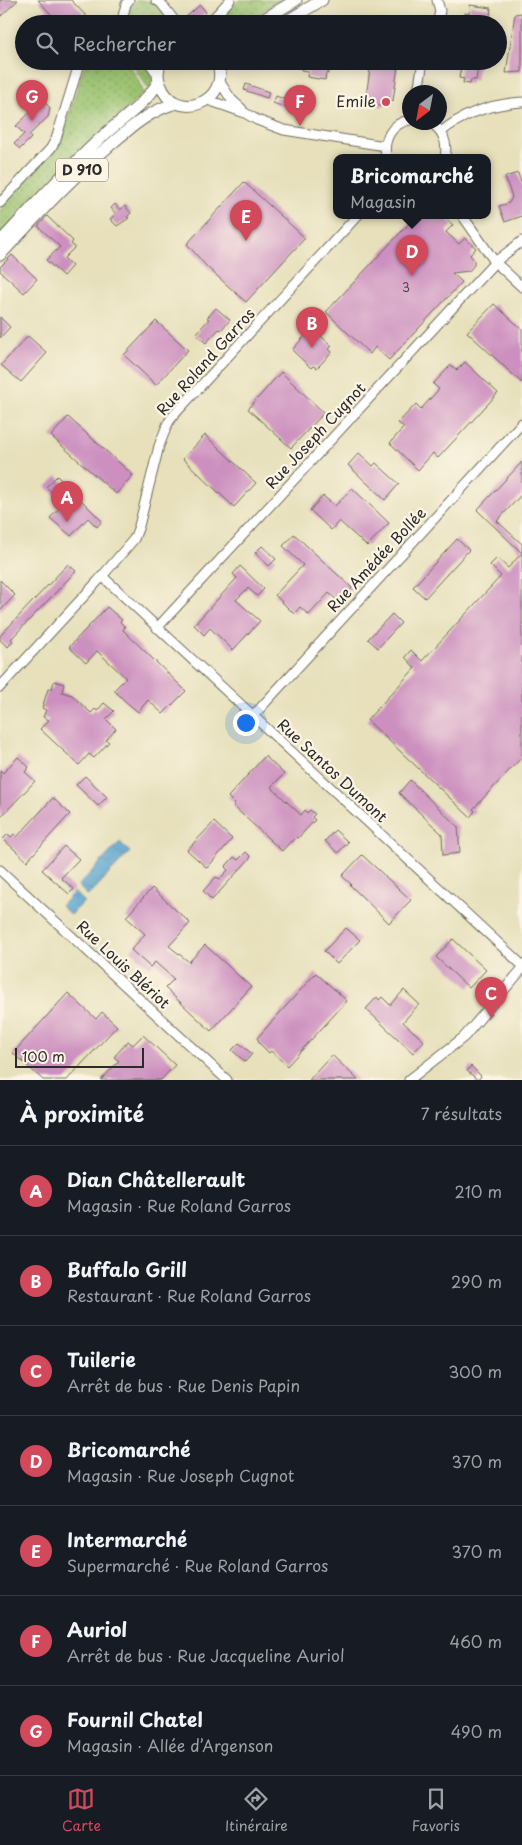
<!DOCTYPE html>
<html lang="fr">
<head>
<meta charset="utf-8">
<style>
	:root { --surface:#171b24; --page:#20242c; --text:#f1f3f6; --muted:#9ea1a6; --line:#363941; --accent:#d1495b }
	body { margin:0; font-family:"Playpen Sans",sans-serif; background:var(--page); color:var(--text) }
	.compass { position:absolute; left:402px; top:85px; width:45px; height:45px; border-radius:50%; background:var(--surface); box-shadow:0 2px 12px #0003; rotate:212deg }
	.scale { position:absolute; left:15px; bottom:12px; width:129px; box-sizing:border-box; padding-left:5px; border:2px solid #2b2b2b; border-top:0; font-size:14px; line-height:18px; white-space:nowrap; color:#2b2b2b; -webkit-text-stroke:4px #fcf5e5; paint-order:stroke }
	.you { position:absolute; left:245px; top:722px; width:18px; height:18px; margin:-12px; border:4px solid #fff; border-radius:50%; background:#1a73e8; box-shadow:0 0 0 8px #1a73e833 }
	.badge { display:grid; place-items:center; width:32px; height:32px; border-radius:50%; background:var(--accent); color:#fff; font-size:16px; font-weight:700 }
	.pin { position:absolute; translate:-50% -41px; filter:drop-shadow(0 1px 2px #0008) }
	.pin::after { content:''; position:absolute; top:26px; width:18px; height:15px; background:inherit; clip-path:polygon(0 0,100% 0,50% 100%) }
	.popup { position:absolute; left:333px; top:154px; width:158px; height:65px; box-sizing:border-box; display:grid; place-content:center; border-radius:10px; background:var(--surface); filter:drop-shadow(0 1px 4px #0005); font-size:16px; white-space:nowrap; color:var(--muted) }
	.popup b { font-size:19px; color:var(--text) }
	.popup::after { content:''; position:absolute; left:50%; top:100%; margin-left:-10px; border:10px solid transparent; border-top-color:var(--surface) }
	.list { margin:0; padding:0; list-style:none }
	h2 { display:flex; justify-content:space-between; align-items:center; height:65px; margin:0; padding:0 20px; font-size:21px }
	h2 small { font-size:16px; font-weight:400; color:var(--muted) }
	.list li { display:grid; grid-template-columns:32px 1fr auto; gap:15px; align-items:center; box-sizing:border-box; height:90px; padding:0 20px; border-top:1px solid var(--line) }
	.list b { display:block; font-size:19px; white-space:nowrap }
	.list p { margin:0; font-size:16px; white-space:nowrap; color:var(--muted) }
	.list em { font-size:16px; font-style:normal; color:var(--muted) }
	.icon { flex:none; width:28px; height:28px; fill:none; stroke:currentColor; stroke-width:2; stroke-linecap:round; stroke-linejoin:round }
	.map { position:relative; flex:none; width:522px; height:1080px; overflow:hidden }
	.search { position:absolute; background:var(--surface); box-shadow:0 2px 12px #0003; left:15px; right:15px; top:15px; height:55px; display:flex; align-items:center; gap:12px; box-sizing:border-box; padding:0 18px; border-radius:28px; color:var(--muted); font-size:19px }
	.sheet { height:695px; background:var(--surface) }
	nav { display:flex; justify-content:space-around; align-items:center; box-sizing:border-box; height:70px; border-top:1px solid var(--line); background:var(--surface); font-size:14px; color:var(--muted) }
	nav a { display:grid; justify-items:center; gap:2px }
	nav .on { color:var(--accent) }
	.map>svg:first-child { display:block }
</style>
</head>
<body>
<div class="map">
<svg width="522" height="1080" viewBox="0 0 522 1080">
	<defs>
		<pattern id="grass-dots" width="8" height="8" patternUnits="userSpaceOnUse" patternTransform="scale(1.25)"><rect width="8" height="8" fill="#98c16d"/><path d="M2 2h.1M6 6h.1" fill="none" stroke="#7c9d5a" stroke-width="1.8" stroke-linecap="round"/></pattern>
		<pattern id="water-ripples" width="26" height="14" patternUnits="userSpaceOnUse" patternTransform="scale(1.25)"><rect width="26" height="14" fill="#56a2ce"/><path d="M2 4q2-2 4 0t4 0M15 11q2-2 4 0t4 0" fill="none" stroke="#4784a7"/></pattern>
	</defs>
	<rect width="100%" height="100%" fill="#fcf5e5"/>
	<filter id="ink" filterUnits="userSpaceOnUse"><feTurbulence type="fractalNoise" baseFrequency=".02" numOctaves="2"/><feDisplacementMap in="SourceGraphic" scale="10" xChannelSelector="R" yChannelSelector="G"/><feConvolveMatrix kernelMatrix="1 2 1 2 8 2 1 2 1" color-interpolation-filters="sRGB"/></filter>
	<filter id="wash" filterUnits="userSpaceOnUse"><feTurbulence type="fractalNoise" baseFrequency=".0096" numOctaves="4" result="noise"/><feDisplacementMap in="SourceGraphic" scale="20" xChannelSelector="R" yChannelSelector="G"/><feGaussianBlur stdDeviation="1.12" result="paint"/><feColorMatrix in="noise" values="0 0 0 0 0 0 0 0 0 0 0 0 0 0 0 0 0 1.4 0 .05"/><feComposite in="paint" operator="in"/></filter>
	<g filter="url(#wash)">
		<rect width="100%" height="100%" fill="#e7e0bb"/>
		<path fill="url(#grass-dots)" stroke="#62764c" d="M138,0C158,0 160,9 171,24H127L126,19L130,6Z
			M239,0H283C276,4 269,8 262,12C250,20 235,32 224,15Z
			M86,61H128L144,93L90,142L0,236V210L59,146Z
			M133,61H145C151,71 155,79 149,89L138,73Z"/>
		<path fill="url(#water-ripples)" stroke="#40667c" d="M120,842L130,852L88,896L78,886Z
			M74,892L84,902L71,915L61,906Z"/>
		<g id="blocks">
			<path fill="#cc8fbf" d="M0,0H18L0,17Z
				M38,0H71L90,20L86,24H60Z
				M200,5L206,12L195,24H192L186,17Z
				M470,5L491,8L489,24H463L465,13L469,14Z
				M522,13V72L506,73L515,14Z
				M307,61H330L328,74L326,73L325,80L307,77L308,71L301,70L302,62L306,63Z
				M462,61H479L476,80H471L470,84L463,83L464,79L459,78Z
				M371,62L398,66L393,101L390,100L383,106L374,105L368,97H366Z
				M246,84L269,92L267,98L244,90Z
				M276,96L289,101L287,108L273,103Z
				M43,100L50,108L48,117L29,135L31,138L20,149L14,144L24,134L16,126Z
				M518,173L522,186V216L505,222L499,206L509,203L512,197L505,177Z
				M244,182L305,238L246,302L207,267L187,244Z
				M115,204L120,210L125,206L131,213L127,217L129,218L117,226L110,219L116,214L111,208Z
				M417,215H442L453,225L446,232L459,244L465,238L476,248L470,255L474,260V265L469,271L452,273L462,282L389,360L375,347L370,354L326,312Z
				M47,216L73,241L71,244L75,247L64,258L72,266L63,276L46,260L60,247L38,226Z
				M12,255L37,279L24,293L0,271V267Z
				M494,304L522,329V383L467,332Z
				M216,308L230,320L221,330L219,329L206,343L196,334L209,319L207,318Z
				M0,317L10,327L0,338Z
				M156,321L188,350L156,385L124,355Z
				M312,328L332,346L329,349L332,352L317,368L313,366L311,368L292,350Z
				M28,336L47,353L21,382L1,365Z
				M465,362L498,393L438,458L433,453L418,470L390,443L404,427L398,423L416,404L421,409L439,389L433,384L451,365L457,370Z
				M281,372L324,413L291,448L248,409Z
				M68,417L133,475L116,494L51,436Z
				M205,435L256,483L234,507L183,459Z
				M359,453L373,466L376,463L399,484L385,500L348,465Z
				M522,462V494L497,521L522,544V757L473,809L475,811L470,817L367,720L415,668L405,657L411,650L422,661L501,576L490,565L497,558L508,568L522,553L477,510Z
				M57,476L102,521L97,527L88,518L71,536L50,518L64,503L46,487Z
				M352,488L389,523L367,546L339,521L331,530L310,510L323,496L335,506Z
				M294,534L352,588L339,602L329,593L309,615L300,607L294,614L275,595L303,565L283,546Z
				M457,539L469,550L425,598L413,587Z
				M262,546L276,559L269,566L255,553Z
				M68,564L76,571L11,639L13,641L8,647L0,640V636Z
				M240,566L264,589L257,596L248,588L236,600L260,621L233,650L210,628L204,635L194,625L237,578L233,574Z
				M0,580L15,595L0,611Z
				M107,607L122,620L120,622L125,627L123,630L186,691L163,714L148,700L138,712L125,701L114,690L126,678L97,651L86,663L69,647Z
				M392,614L401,623L378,648L368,639Z
				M54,681L64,684L62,692L72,695L91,713L95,709L97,711L104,703L114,711L106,719L116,729L106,740L109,742L94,758L89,754L79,765L40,729L49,720L43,717L46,710L42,708L48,689H52Z
				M265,756L284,774L271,787L301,815L305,810L307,813L310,810L315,814L312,817L315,820L298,838L297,837L292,842L291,841L282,851L233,806L235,804L228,797Z
				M18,757L29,767L25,772L35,781L0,818V770L3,773Z
				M85,776L107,797L98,806L76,785Z
				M410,780L458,827L460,853L443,855L442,834L399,793Z
				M53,798L70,814L27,861L3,839L8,834L11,837L14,834L17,837Z
				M214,822L232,839L207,868L187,850Z
				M335,830L348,842L338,853L325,841Z
				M64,846L79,859L61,878L74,889L69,894L42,870Z
				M246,852L251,857L212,900L203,891L216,877L220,879L228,870L225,867L234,857L238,860Z
				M362,855L411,900L389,923L350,885L351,884L342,876Z
				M152,888L190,923L169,946L189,962L205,945L251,987L211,1031L165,988L174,979L155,962L150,967L131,950L145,934L126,917Z
				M346,928L360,940L337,964L324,951Z
				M453,939L486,970L469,988L436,957Z
				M316,973L347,1001L287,1066L271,1051L269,1053L258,1042L259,1041L257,1038Z
				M404,990L419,1004L403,1022L424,1041L413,1053L366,1009L377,997L379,1000L382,997L390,1005Z
				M68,993L96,1019L102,1012L117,1026L67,1080H43L13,1053Z
				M143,1035L175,1065L161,1080H101L119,1061L114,1057L128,1041L133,1045Z
				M239,1043L252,1054L245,1062L232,1050Z
				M332,1055L358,1080H309Z
				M471,1066L481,1076L478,1080L467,1071Z"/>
		</g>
	</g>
	<g filter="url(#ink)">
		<use href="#blocks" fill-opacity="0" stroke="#6d6a5d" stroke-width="1"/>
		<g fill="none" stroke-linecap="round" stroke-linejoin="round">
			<g stroke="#6d6a5d" stroke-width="11">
				<path id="minor" d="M156,0L161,3L177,24
					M121,24L126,4L129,0
					M208,24L230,0
					M437,24L440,11L437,0
					M148,61L158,75
					M220,82L231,99L242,109
					M418,92L423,61
					M208,100L245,113L257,120L284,130L385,146
					M429,122C443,129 448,143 445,157
					M441,132C464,113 492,104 522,102
					M386,157C383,140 391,123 410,120
					M0,203L51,148L56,139L80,61
					M462,215L495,262L522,287
					M102,576L522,965
					M157,628L495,262L522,241
					M0,687L98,581L134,539L139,526L159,446L168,423L173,416L358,215
					M253,716L522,423
					M0,870L227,1080
					M409,1080L464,1037L522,969"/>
			</g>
			<g stroke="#6d6a5d" stroke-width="13">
				<path id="major" d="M256,24L296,0
					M282,24L322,0
					M161,61C158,68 157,77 160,84C174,124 233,103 217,61
					M0,242C34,206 67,168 104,135C123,118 146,104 159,81
					M0,255C35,218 70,179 109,146C130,128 150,110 177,103"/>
			</g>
			<use href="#minor" stroke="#fff" stroke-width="9"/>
			<use href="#major" stroke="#fff" stroke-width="11"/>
		</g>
	</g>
	<circle fill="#d1495b" stroke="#fcf5e5" stroke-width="2" cx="386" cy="102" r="5"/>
	<g text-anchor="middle" stroke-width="4.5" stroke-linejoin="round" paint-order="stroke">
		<g font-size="12" fill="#534450">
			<text x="406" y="292">3</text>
		</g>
		<rect fill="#fcf5e5" stroke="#6a6863" stroke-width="1" x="56" y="158.5" width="52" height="23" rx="4"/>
		<g font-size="14" font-weight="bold" fill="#2b2b2b">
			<text x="82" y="175">D 910</text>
		</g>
		<g font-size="15" fill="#2b2b2b" stroke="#fcf5e5" text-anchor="end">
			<text x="376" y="107">Emile</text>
		</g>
		<g font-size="15" fill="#2b2b2b" stroke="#fcf5e5">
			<text transform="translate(206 362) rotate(-48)" y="5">Rue Roland Garros</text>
			<text transform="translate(316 436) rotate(-47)" y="5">Rue Joseph Cugnot</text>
			<text transform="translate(377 560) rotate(-47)" y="5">Rue Amédée Bollée</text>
			<text transform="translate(332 771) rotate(43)" y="5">Rue Santos Dumont</text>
			<text transform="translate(123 965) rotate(43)" y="5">Rue Louis Blériot</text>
		</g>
	</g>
</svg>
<svg class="compass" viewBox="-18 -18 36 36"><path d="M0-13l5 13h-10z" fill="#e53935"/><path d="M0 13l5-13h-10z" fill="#9ea1a6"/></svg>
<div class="scale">100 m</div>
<div class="you"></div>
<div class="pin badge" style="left:67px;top:522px">A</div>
<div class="pin badge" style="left:312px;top:348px">B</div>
<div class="pin badge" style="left:491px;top:1018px">C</div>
<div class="pin badge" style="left:412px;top:276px">D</div>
<div class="popup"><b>Bricomarché</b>Magasin</div>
<div class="pin badge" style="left:246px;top:241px">E</div>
<div class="pin badge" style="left:300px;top:126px">F</div>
<div class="pin badge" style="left:32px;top:121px">G</div>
<div class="search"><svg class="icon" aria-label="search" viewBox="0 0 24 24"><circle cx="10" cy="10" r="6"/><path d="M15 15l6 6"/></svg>Rechercher</div>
</div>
<section class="sheet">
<h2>À proximité<small>7 résultats</small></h2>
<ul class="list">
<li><span class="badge">A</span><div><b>Dian Châtellerault</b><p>Magasin · Rue Roland Garros</p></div><em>210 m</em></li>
<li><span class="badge">B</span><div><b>Buffalo Grill</b><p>Restaurant · Rue Roland Garros</p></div><em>290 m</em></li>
<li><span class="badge">C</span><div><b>Tuilerie</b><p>Arrêt de bus · Rue Denis Papin</p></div><em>300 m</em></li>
<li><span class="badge">D</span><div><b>Bricomarché</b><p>Magasin · Rue Joseph Cugnot</p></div><em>370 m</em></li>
<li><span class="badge">E</span><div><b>Intermarché</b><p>Supermarché · Rue Roland Garros</p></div><em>370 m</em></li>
<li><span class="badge">F</span><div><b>Auriol</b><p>Arrêt de bus · Rue Jacqueline Auriol</p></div><em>460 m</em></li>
<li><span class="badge">G</span><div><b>Fournil Chatel</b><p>Magasin · Allée d’Argenson</p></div><em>490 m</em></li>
</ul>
</section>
<nav>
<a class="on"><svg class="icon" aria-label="map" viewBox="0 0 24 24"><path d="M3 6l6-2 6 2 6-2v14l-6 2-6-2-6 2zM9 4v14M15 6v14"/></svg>Carte</a>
<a><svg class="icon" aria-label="directions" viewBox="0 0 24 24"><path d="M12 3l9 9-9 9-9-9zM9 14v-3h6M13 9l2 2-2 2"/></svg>Itinéraire</a>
<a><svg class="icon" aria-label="saved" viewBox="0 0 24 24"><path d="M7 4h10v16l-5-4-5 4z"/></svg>Favoris</a>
</nav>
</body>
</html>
